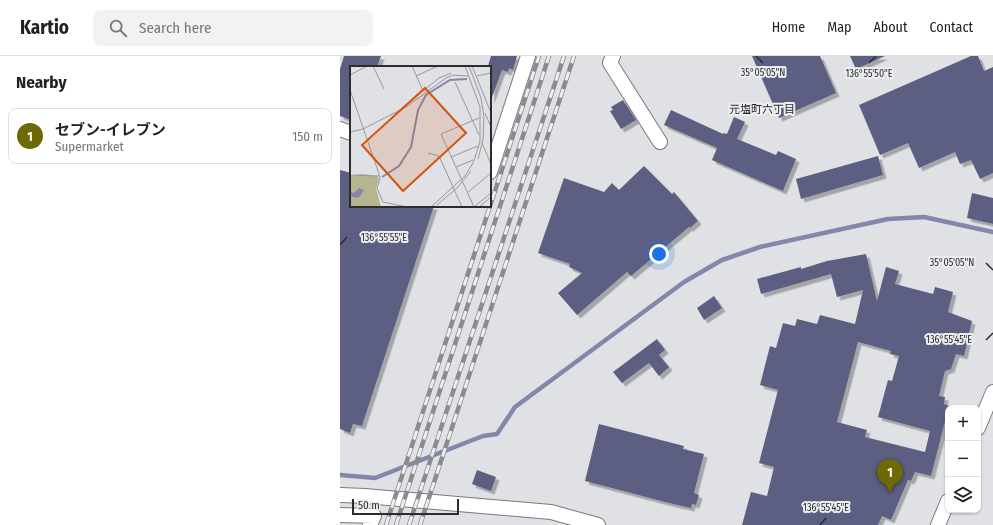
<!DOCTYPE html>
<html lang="en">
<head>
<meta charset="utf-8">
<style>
	:root { --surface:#fff; --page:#f2f2f2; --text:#222; --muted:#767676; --line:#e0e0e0; --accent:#6d6a06 }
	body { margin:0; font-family:"Fira Sans Condensed","Noto Sans JP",sans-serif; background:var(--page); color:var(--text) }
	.controls { position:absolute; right:12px; bottom:12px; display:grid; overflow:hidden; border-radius:8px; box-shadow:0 1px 3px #0004 }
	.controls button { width:36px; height:36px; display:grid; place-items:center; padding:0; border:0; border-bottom:1px solid var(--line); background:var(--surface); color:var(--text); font:20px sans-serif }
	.scale { position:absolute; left:12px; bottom:10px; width:107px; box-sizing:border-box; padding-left:4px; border:2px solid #2c2c2d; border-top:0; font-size:11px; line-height:14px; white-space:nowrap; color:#2c2c2d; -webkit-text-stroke:3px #edeef1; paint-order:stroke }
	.you { position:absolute; left:319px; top:198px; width:14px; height:14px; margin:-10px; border:3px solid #fff; border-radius:50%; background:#1a73e8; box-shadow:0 0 0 6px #1a73e833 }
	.badge { display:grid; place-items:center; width:26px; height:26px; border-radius:50%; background:var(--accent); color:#fff; font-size:13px; font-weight:700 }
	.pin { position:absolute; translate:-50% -33px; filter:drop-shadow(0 1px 2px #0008) }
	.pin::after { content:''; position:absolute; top:21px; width:14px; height:12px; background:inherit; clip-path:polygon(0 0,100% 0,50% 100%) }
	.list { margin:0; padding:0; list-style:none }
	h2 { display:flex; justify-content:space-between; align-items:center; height:52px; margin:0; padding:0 16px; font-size:17px }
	h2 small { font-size:13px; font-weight:400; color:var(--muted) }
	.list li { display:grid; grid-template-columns:26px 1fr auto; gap:12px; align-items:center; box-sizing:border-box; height:56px; margin:0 8px 8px; padding:0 8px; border:1px solid var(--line); border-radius:8px }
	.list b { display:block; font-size:15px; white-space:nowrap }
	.list p { margin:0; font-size:13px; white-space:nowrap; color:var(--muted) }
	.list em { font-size:13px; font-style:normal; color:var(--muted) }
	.icon { flex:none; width:22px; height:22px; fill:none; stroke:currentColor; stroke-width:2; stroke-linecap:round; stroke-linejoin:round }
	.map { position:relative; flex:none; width:653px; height:469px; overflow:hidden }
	header { display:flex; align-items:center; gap:24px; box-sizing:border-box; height:56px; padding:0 20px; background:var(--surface); border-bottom:1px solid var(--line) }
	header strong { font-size:19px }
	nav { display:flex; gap:22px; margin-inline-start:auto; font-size:14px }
	.search { width:280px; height:36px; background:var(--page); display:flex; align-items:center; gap:10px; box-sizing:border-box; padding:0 14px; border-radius:8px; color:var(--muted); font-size:15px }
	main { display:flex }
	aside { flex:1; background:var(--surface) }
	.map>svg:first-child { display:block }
</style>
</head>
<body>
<header>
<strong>Kartio</strong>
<div class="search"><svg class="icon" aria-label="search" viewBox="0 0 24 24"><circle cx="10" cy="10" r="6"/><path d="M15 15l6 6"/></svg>Search here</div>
<nav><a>Home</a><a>Map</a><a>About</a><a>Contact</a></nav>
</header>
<main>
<aside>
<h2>Nearby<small></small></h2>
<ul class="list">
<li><span class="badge">1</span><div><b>セブン-イレブン</b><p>Supermarket</p></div><em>150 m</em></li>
</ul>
</aside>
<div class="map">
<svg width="653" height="469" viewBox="0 0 653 469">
	<defs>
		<filter id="shadow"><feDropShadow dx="3.5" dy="3.5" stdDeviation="0" flood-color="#0004"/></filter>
	</defs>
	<rect width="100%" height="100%" fill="#e0e1e4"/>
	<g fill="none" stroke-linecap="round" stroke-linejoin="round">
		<path stroke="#8487ac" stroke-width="4.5" d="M0,419L35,422L143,380L157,378L175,351L344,226L382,204L420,191L548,163L584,161L653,176"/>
	</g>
	<path fill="#5d5f82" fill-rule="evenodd" filter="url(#shadow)" d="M4,0H41L37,11H11V64L0,60V13Z
		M151,0H177L173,14L169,12L168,16L162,14L151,44L150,10H148Z
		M412,0H480L496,37L439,62Z
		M510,0H545L516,13Z
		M631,0H638L644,15L653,11V117L640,123L631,104L620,108L615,96L579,112L568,87L540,99L519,49Z
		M283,44L296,64L281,73L270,55L273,54L271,51Z
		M331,54L383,78L384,77L387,78L394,61L405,66L397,83L436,99L438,95L456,103L443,135L372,104L377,92L324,69Z
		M538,100L543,119L461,143L456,123Z
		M304,110L332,138L334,136L358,165L350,172L349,171L291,220L287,216L237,259L218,237L242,217L229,211L230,208L198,197L224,122L264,136L272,127L279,134Z
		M0,114L11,117V150H94L22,370L13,368L10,377L0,373Z
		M632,137L653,142V168L627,162Z
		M526,198L537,245L546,211L559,215L555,228L593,238L595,231L613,236L608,256L632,265L624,300L616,298L611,313L605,315L599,340L605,341L604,348L609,350L591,420L575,416L571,425L568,424L551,464L542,460L538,469H402L411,436L427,440L434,411L419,407L438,334L420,329L430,290L436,292L443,267L455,270L457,263L477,268L480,259L515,268L523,234L497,241L491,218L421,238L417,223L461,211V213L487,205ZM518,286L551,295L550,298L559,300L552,325L548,324L538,361L590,375L585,396L525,381L527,374L497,366Z
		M374,240L382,252L364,264L357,252Z
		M317,283L325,294L319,299L329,311L319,320L309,307L282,327L273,316Z
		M259,368L344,390L343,393L364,398L354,437L359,439L356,449L352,448L351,452L329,447L245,425Z
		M137,414L156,421L151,435L132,428Z"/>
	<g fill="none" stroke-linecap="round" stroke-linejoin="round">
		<g stroke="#78797c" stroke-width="16">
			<path id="minor" d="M273,0L270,7L320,86
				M0,73L11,77
				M150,116L188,0
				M638,372L653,336
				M0,439L25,440L211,456L258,469
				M0,459L34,460L30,469
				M598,469L608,445"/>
		</g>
		<use href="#minor" stroke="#fff" stroke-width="14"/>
		<g stroke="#8b8b8d" stroke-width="4.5">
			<path id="rail" d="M46,469L199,0
				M56,469L209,0
				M69,469L224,0
				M80,469L234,0"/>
		</g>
		<use href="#rail" stroke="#edeef1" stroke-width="3" stroke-dasharray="9" stroke-linecap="butt"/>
	</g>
	<path fill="none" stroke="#2c2c2d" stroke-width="1.5" d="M416,0L423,7M529,7L536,0M0,189L7,181M646,207L653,214M646,284L653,277M480,469L486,462"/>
	<g text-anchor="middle" stroke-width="4" stroke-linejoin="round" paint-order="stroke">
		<g font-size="11" fill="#29292b" stroke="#edeef1">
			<text x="422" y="57">元塩町六丁目</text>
		</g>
	</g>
	<g transform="translate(10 10)">
		<rect width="141" height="141" fill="#e0e1e4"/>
		<path d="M12,108L27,110L29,113L26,122L31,141H0V110Z" fill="#b5b590"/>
		<path d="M9,122L14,124L11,129L8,132L0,130V126L4,127Z" fill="#8487ac"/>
		<path fill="none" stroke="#8487ac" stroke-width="2" d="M32,111L49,100L61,81L68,44L76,29L100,14L117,13"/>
		<path fill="none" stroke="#98999b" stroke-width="1" d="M23,0L34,23M62,0L73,25L89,12L101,7M119,0L131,32L134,51L133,74L128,93M122,0L141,47M0,9L17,0M66,10L88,0M127,10L141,7M105,16L129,69M0,24L28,105L30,113L27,122L33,136L57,141M135,47L141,61M0,66L13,63L56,41L96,12L103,9L118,10M132,77L141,98M78,87L89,90L112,141M101,91L128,80M106,101L123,94M0,109L29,110M117,127L141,107M87,139L107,122L121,105M81,141L115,110L123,97L130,76V41L115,0M124,141L91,68L129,52M124,141L141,127M129,141L141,131"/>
		<path fill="#d5540f" fill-opacity="0.15" stroke="#d5540f" stroke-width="2" d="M75,22L116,67L53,125L12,79Z"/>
		<rect width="141" height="141" fill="none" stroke="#2c2c2d" stroke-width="2"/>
	</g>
	<g font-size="10" text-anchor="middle" fill="#2c2c2d" stroke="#edeef1" stroke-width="4" stroke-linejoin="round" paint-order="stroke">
		<text x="423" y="20">35°05'05"N</text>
		<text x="529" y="21">136°55'50"E</text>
		<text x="44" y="185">136°55'55"E</text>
		<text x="612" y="210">35°05'05"N</text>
		<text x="609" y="287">136°55'45"E</text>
		<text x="486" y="455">136°55'45"E</text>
	</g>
</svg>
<div class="controls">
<button>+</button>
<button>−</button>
<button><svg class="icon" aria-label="layers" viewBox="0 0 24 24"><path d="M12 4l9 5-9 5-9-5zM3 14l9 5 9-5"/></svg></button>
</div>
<div class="scale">50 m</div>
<div class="you"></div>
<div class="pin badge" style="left:550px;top:436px">1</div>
</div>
</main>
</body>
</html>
